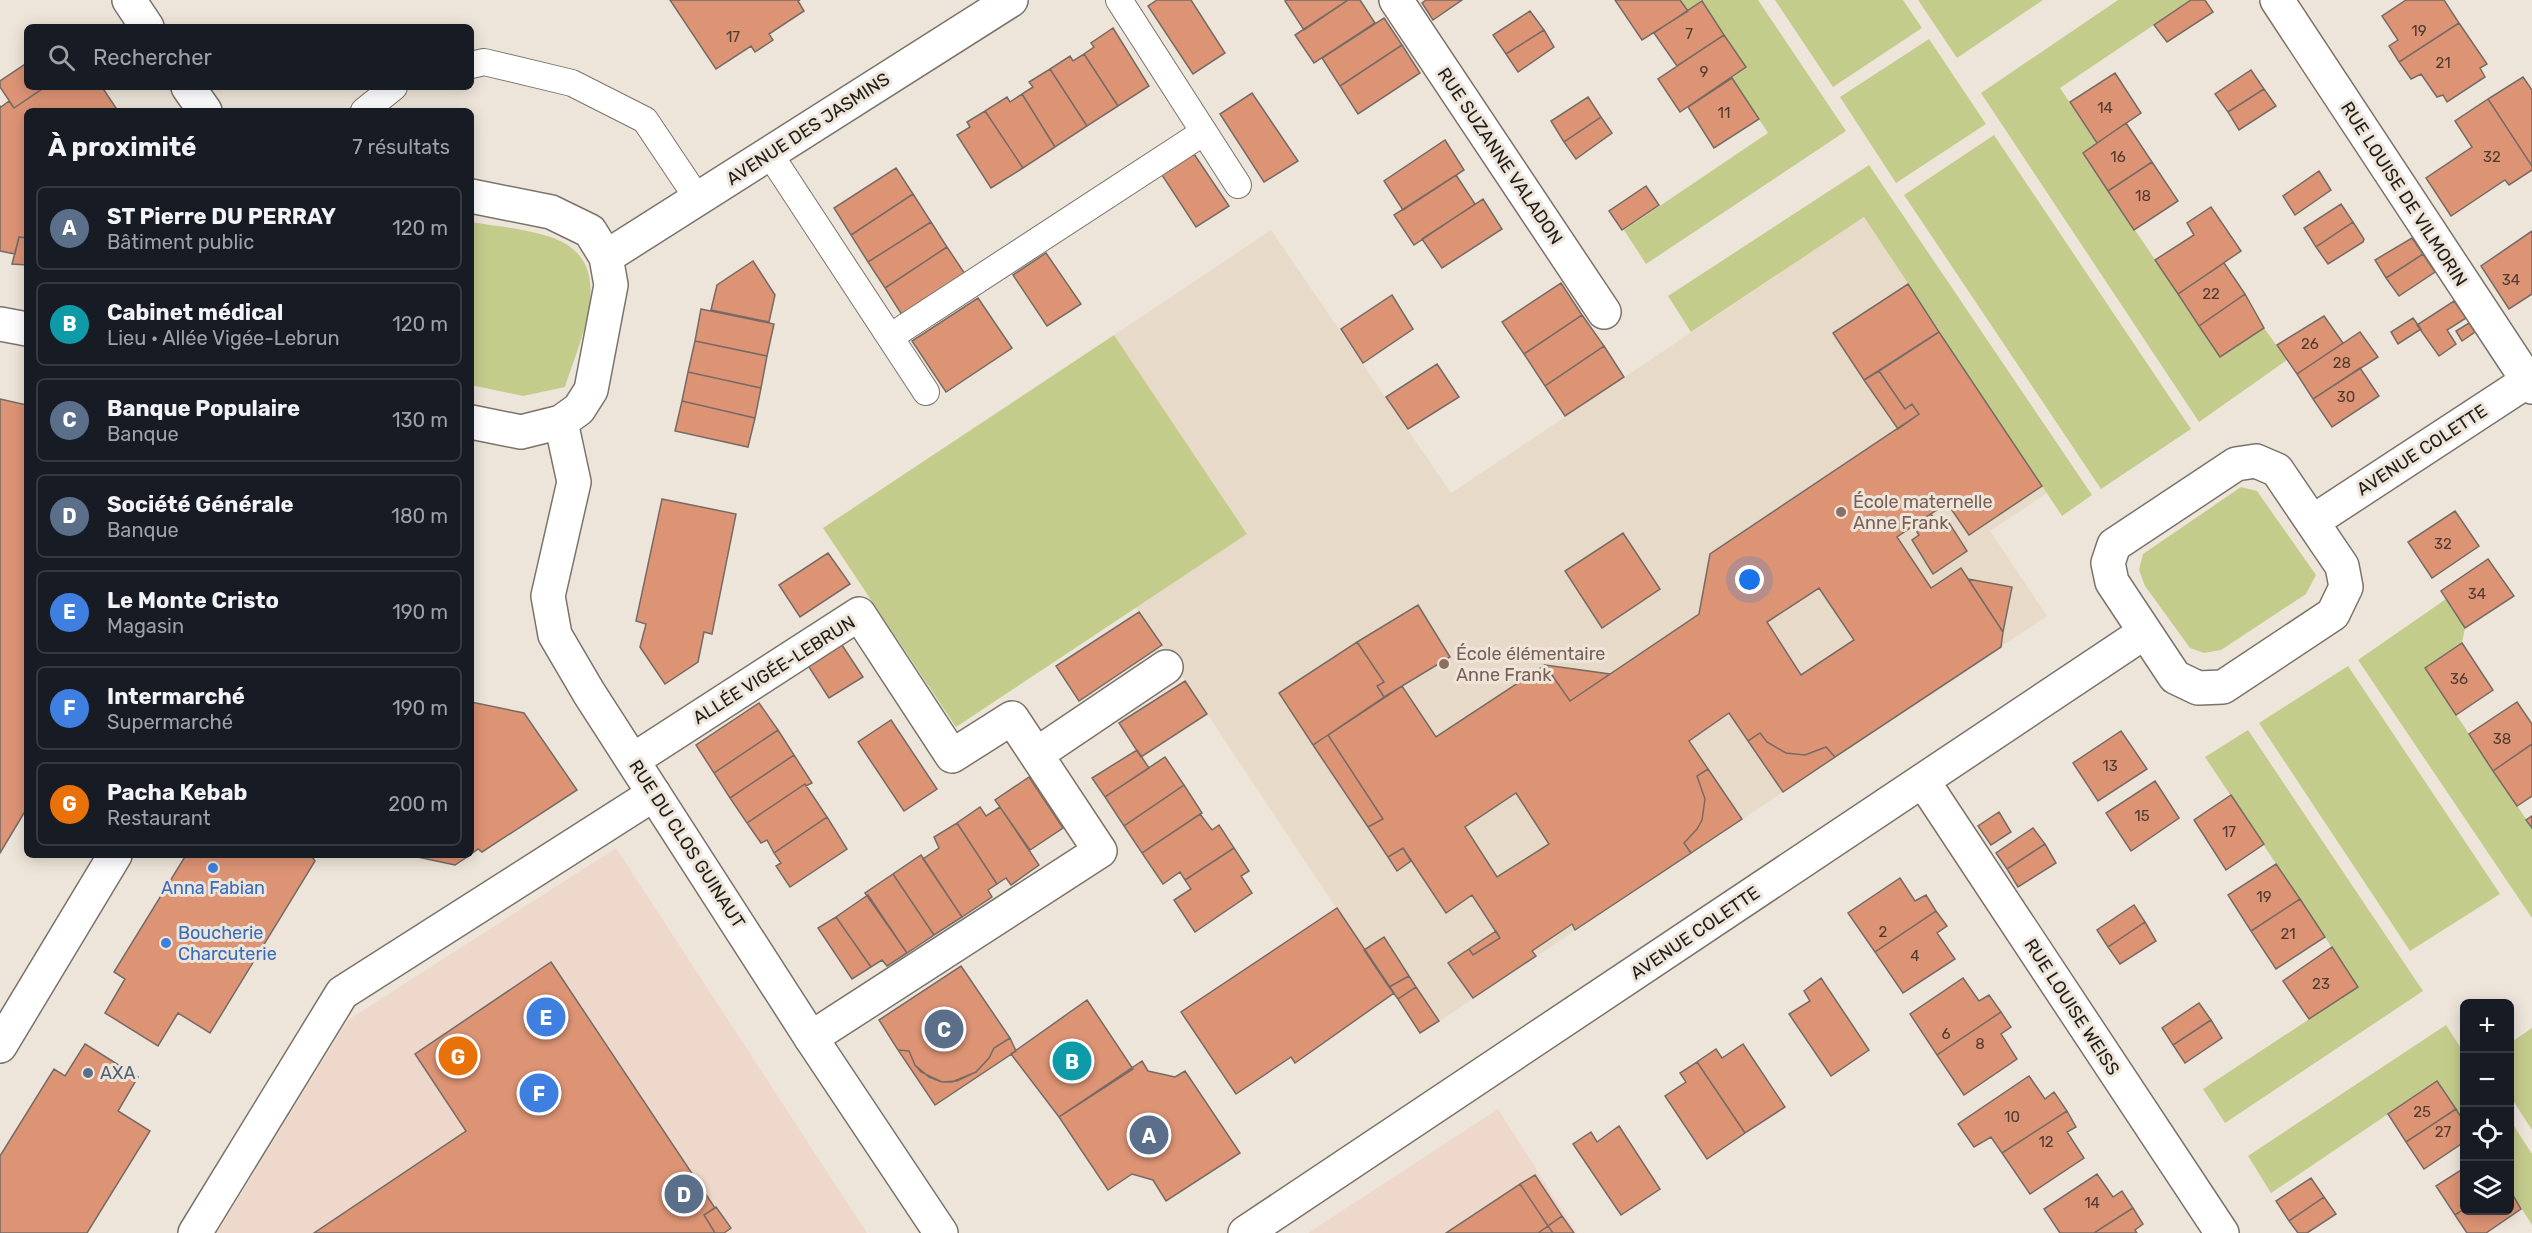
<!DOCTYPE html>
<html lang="fr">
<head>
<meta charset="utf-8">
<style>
	:root { --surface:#171b24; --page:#20242c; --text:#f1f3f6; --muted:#9ea1a6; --line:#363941; --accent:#1a73e8 }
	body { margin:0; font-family:Rubik,sans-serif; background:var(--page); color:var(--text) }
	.controls { position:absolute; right:18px; bottom:18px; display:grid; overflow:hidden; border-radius:9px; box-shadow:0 3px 15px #0003 }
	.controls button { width:54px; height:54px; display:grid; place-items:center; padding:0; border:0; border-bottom:2px solid var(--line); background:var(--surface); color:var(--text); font:30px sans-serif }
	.you { position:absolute; left:1750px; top:580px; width:21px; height:21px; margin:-15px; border:4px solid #fff; border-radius:50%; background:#1a73e8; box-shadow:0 0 0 9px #1a73e833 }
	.badge { display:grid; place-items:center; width:39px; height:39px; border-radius:50%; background:var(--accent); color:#fff; font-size:20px; font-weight:700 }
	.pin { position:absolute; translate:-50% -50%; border:3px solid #fff; box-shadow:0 2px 6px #0006 }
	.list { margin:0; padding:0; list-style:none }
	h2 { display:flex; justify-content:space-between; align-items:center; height:78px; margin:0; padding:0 24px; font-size:26px }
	h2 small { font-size:20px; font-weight:400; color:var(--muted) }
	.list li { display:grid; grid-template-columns:39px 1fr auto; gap:18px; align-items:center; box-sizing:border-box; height:84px; margin:0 12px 12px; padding:0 12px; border:2px solid var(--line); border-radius:9px }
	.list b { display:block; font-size:22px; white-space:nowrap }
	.list p { margin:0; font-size:20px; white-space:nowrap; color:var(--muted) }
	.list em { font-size:20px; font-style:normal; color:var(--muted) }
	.icon { flex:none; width:33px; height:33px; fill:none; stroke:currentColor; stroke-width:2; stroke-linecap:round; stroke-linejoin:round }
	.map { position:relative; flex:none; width:2532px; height:1233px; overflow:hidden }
	.search { position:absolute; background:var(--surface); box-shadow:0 3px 15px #0003; left:24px; top:24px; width:450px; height:66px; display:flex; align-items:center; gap:15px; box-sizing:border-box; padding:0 21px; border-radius:9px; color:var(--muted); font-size:22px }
	.panel { position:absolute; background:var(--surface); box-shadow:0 3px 15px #0003; left:24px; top:108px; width:450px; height:750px; border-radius:9px }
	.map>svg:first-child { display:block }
</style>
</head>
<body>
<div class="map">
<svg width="2532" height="1233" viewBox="0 0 2532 1233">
	<rect width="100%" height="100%" fill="#eee5da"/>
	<path fill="#eed8cb" d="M616,848L867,1233H217L348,1020Z
		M1498,1109L1577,1233H1308Z"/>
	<path fill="#e7dac8" d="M1864,217L2047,493L1990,531L2047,616L1420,1034L1136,607L1247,534L1114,335L1271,230L1451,493Z"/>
	<path fill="#c4cc8c" d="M1680,0H1758L1846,131L1646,264L1624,230L1768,133L1732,78L1746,67L1702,2L1688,11Z
		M1775,0H1903L1922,28L1833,87Z
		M1918,0H2043L1957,58Z
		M2118,0H2191L2060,88L2097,143L2083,153L2220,356L2264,328L2287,360L2199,422L1981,93Z
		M1929,39L1986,124L1896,183L1840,97Z
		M1994,135L2191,429L2101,489L1904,195Z
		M1869,165L2092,495L2062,516L1864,217L1691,332L1668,296Z
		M471,222C495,226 521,228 544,235C623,256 581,335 565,387L523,396L471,385Z
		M1114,335L1247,534L956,727L823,528Z
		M2241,487L2257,491L2316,575L2306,594L2221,650L2204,653L2190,648L2145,586L2139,570L2143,554Z
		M2446,599L2465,628L2462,643L2425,668L2532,828V918L2358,660Z
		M2348,666L2500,894L2410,951L2259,723Z
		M2248,730L2423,991L2225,1123L2203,1089L2358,987L2205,757Z
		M2446,1025L2464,1053V1122L2437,1081L2271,1193L2248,1156Z
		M2532,1028V1130L2510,1096V1043Z
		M2510,1120L2532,1154V1225L2510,1190Z"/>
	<path fill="#dd9475" stroke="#766a65" stroke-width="1.5" fill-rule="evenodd" d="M670,0H800L798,1L804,11L769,34L773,40L755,52L751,46L716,69Z
		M1157,0H1191L1225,53L1193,74L1148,6Z
		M1287,0H1348L1304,30L1285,1Z
		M1348,0H1360L1375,23L1314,63L1295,35Z
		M1426,0H1462L1433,20L1422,3Z
		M1615,0H1680L1688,11L1642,40Z
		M2191,0H2205L2213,12L2167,42L2154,25Z
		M2406,0H2444L2459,23L2399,62L2389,46L2398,40L2382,16Z
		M1702,1L1724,35L1677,66L1654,33Z
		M1530,11L1544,30L1506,54L1493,35Z
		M1384,18L1402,45L1340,86L1322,58Z
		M2459,23L2487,64L2480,68L2485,77L2447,102L2443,95L2437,97L2421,74L2411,79L2399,62Z
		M1113,28L1149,86L1118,106L1084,54L1094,47L1091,43Z
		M1544,30L1554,47L1518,72L1506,54Z
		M1724,35L1746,67L1680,112L1658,79Z
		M1402,45L1420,73L1358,114L1340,86Z
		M1084,54L1118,106L1087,126L1050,69L1070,56L1073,61Z
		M27,63V87H45L14,108L0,87V81Z
		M1050,69L1087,126L1055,147L1022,94L1033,87L1029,82Z
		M2251,70L2264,89L2228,112L2215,94Z
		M2115,73L2141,113L2097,143L2070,102Z
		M2523,77L2532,90V166L2488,99Z
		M1732,78L1759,119L1714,148L1688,107Z
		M45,87H102L118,111H27V238L19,237L15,254L0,251V106L1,107L9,101L14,108Z
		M2264,89L2276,106L2239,130L2228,112Z
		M1252,93L1298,161L1264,182L1220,114Z
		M1022,94L1055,147L1023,168L985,111L1007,97L1010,102Z
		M1588,97L1601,117L1564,142L1551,121Z
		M2488,99L2532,166V170L2509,185L2505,180L2451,216L2426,178L2472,147L2455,121Z
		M985,111L1023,168L991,188L957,135L970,127L967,122Z
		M1601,117L1612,133L1576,159L1564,142Z
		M2126,123L2152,162L2108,191L2083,153Z
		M1445,140L1464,170L1403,210L1384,181Z
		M1194,154L1229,206L1196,227L1162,175Z
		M2152,162L2178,201L2134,230L2108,191Z
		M896,168L913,194L851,235L834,208Z
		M2319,171L2331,190L2295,215L2283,196Z
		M1456,175L1475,204L1414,245L1394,215Z
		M1646,186L1659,205L1622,230L1609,211Z
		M913,194L931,222L868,262L851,235Z
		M1483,199L1502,229L1442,268L1422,239Z
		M2341,204L2353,222L2316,247L2304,228Z
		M2211,207L2241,251L2178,294L2155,260L2194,235L2187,223Z
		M931,222L947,247L885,288L868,262Z
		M2353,222L2364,239L2363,242L2328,264L2316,247Z
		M2532,231V294L2509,309L2481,266Z
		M19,237L27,238V265L12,264Z
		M2412,238L2423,254L2386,278L2375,260Z
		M947,247L965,274L902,315L885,288Z
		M1046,253L1081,304L1047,326L1013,275Z
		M2423,254L2435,272L2399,296L2386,278Z
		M753,261L775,295L769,322L711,310L717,285Z
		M2224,263L2245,294L2199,326L2178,294Z
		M1561,283L1582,315L1524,354L1502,322Z
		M1908,284L1939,332L1864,380L1833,333Z
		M2245,294L2264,328L2220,357L2199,326Z
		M1392,295L1413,329L1363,363L1341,329Z
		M978,298L1012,348L946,392L912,341Z
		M2454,301L2466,318L2447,330L2456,344L2439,356L2417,325Z
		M701,309L774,324L767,356L695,341Z
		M1582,315L1604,346L1545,386L1524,354Z
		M2324,316L2343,343L2297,374L2277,345Z
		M2413,318L2421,329L2398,344L2391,332Z
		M2469,323L2475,332L2462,341L2456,331Z
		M1939,332L2042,486L1969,535L1947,503L1897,537L1931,588L1961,568L2003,632L2001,647L1835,757L1826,747L1805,755L1786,753L1767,742L1760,733L1748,741L1729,713L1689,741L1708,769L1697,776L1705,799L1702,820L1697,829L1684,843L1691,853L1575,930L1572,924L1532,951L1536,956L1473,998L1448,963L1469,949L1473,955L1500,938L1472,895L1446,913L1403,848L1388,857L1368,827L1383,819L1328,735L1402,686L1436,737L1545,665L1570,701L1699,614L1710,554L1919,414L1912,404L1905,409L1879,371ZM1819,588L1854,640L1801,675L1767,622ZM1516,793L1549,844L1497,877L1465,827Z
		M2360,332L2378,357L2313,399L2297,374Z
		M695,341L767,356L761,388L688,372Z
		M1604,346L1624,377L1565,416L1545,386Z
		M1437,364L1459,397L1408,429L1386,397Z
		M2360,368L2379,396L2332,427L2313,399Z
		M1879,371L1905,409L1912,404L1919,414L1898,429L1864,380Z
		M688,372L761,388L755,418L682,401Z
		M0,399L27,405V808L0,853Z
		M682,401L755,418L748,447L675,431Z
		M662,499L736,514L712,634L704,632L698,662L665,684L640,647L646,624L636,621Z
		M2455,511L2479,546L2432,578L2408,542Z
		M1931,514L1938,524L1946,518L1967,551L1933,574L1912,540L1919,535L1913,526Z
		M1623,533L1660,589L1602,628L1565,571Z
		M828,553L850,584L800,617L779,585Z
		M2488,559L2514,596L2465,628L2441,591Z
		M1968,579L2012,587L2003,632Z
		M1418,605L1450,657L1384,697L1377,686L1384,682L1357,642Z
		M1139,612L1162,645L1079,701L1056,666Z
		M840,642L863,677L829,698L807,664Z
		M1357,642L1384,682L1377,686L1384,697L1313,745L1279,693Z
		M2462,643L2493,690L2456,715L2425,668Z
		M1545,665L1610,674L1570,701Z
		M1185,681L1207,714L1141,757L1119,723Z
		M471,702L524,713L577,790L482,852L478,849L471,854Z
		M2517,702L2532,724V744L2493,771L2469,734Z
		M759,703L778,730L714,773L696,745Z
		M891,720L937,789L904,811L858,742Z
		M778,730L794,755L730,798L714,773Z
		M2121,731L2147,769L2098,801L2073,763Z
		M1760,733L1767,742L1786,753L1805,755L1826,747L1835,757L1783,792L1748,741Z
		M1328,735L1383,819L1368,827L1313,745Z
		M2532,744V796L2517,806L2493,771Z
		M1137,750L1149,768L1105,797L1092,778Z
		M794,755L812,783L806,786L805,784L747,823L730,798Z
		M1165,757L1184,785L1124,826L1105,797Z
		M1708,769L1742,819L1691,853L1684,843L1697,829L1702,820L1705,799L1697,776Z
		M1029,777L1063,828L1030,850L995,800Z
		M2155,781L2179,818L2131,851L2106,813Z
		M805,784L827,817L774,853L767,840L761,843L747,823Z
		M1184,785L1202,813L1142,853L1124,826Z
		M2231,795L2264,844L2226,870L2194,820Z
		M980,807L986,816L1000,807L1039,865L1011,885L1006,878L997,884L957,823Z
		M1999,812L2011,832L1991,845L1978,826Z
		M1200,814L1212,830L1219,825L1234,848L1185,880L1180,872L1163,884L1142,853Z
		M2532,816V828L2526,820Z
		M827,817L847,849L790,887L776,866L781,863L774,853Z
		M957,823L997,884L988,890L992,897L962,917L923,859L939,848L934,837Z
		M2033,828L2045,844L2007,869L1996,853Z
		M2045,844L2056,863L2018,887L2007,869Z
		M1234,848L1249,871L1241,876L1252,893L1195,932L1174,900L1191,889L1185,880Z
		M1403,848L1411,861L1397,871L1388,857Z
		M186,855H311L315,861L210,1033L178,1013L158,1046L105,1013L125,979L114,972Z
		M362,855H384V857H374Z
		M408,855H470L455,865Z
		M921,855L962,917L934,935L893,874Z
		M2276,864L2300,899L2251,931L2228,895Z
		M893,874L934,935L907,953L865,893Z
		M1900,878L1915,901L1926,895L1936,911L1875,952L1848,913Z
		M868,895L907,953L887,966L882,960L871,967L836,917Z
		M2300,899L2325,937L2276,969L2251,931Z
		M2134,905L2145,922L2108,947L2097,930Z
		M1337,908L1394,993L1295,1063L1291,1057L1236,1094L1181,1012Z
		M1936,911L1947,926L1937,933L1955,959L1903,993L1875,952Z
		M836,917L871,967L852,979L818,928Z
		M2145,922L2156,941L2120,964L2108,947Z
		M1496,931L1500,938L1473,955L1469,949Z
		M1384,937L1409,976L1389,987L1364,950Z
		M2332,947L2358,987L2309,1019L2283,981Z
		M551,962L715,1208L704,1215L715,1233H314L466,1131L415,1054Z
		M961,966L1010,1038L994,1048L989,1058L976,1072L957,1081L942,1082L921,1072L915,1065L909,1051L898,1050L879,1020Z
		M1409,976L1416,987L1398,999L1389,987Z
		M1821,978L1869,1050L1831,1076L1789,1014L1810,1001L1804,991Z
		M1963,978L1979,1001L1989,995L2001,1012L1937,1055L1910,1014Z
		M1416,987L1439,1021L1420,1033L1398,999Z
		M1087,1000L1133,1069L1059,1117L1011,1054Z
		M2199,1003L2211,1020L2173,1045L2162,1028Z
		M2001,1012L2011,1027L2001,1034L2017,1059L1964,1095L1937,1055Z
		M2211,1020L2222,1038L2185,1063L2173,1045Z
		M1010,1038L1016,1051L935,1105L898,1050L909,1051L915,1065L929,1077L942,1082H952L976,1072L989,1058L994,1048Z
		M85,1044L138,1077L118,1111L150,1131L87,1233H0V1156L54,1069L65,1076Z
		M1743,1044L1785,1107L1745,1133L1697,1062L1716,1049L1722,1058Z
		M1142,1061L1148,1071L1175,1077L1185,1071L1240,1153L1166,1201L1153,1180L1132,1174L1108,1190L1059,1117Z
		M1697,1062L1745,1133L1707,1159L1665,1096L1686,1082L1680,1073Z
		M2029,1076L2045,1099L2054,1092L2067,1111L2002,1153L1991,1137L1974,1147L1958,1124Z
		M2437,1081L2456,1109L2406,1142L2388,1114Z
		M2456,1109L2464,1122V1142L2424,1169L2406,1142Z
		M2067,1111L2076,1127L2067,1132L2084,1158L2030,1194L2002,1153Z
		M1619,1126L1660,1189L1621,1215L1573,1144L1591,1132L1597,1142Z
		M2464,1168V1209L2455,1215L2436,1186Z
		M2097,1174L2113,1197L2122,1191L2133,1208L2094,1233H2060L2044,1209Z
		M1535,1175L1562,1216L1548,1226L1520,1184Z
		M2311,1178L2324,1197L2289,1221L2276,1201Z
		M1520,1184L1548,1226L1538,1233H1446Z
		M2510,1190L2521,1209L2486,1233H2467L2455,1215L2464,1209V1210H2510Z
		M2324,1197L2336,1214L2307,1233H2298L2289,1221Z
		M716,1207L731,1228L724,1233H715L704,1215Z
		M2133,1208L2143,1224L2135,1230L2137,1233H2094Z
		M1562,1216L1574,1233H1553L1548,1226Z
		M1548,1226L1553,1233H1538Z"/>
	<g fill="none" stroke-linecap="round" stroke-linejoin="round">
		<g stroke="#7b7369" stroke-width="28">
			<path id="service" d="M1119,0L1238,185
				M471,65L484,62L572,83L645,120L698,199
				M364,111L394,87
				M769,153L926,392
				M890,337L1204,132"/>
		</g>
		<g stroke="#7b7369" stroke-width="36">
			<path id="minor" d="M1396,0L1604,312
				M2277,0L2532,387
				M0,324L27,329
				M2256,461L2277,470L2342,566L2346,587L2333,614L2223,687L2198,688L2175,677L2112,582L2108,563L2114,545L2236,464Z
				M2312,522L2532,378
				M1037,754L1166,667
				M633,760L859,614L952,756L1012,718L1100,851L811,1038
				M1923,781L2222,1233
				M195,1233L342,993L654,794
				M1245,1233L2145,632"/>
		</g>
		<g stroke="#7b7369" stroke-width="36">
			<path id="tertiary" d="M129,0L147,27
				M188,87L205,111
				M471,196L551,212L590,231L606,257L611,285L591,390L579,409L561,422L521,432L471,422
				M606,257L1011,0
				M561,422L574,482L548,596L555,635L589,693L811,1038L941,1233
				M0,1046L115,855"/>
		</g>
		<use href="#service" stroke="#fff" stroke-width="26"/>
		<use href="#minor" stroke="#fff" stroke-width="33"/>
		<use href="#tertiary" stroke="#fff" stroke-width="33"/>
	</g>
	<g fill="#8d6e63" stroke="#eee5da" stroke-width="2">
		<circle cx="1841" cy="512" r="6"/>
		<circle cx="1444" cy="664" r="6"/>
	</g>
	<g fill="#3f7fe0" stroke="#eee5da" stroke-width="2">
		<circle cx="213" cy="868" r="6"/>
		<circle cx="166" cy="943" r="6"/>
	</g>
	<circle fill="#5c6f8a" stroke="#eee5da" stroke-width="2" cx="88" cy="1073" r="6"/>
	<g text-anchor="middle" stroke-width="6" stroke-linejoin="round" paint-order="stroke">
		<g font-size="15" fill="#4f3b30">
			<text x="2419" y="36">19</text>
			<text x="1689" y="39">7</text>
			<text x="733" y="42">17</text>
			<text x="2443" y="68">21</text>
			<text x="1704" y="77">9</text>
			<text x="2105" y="113">14</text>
			<text x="1724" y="118">11</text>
			<text x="2118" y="162">16</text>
			<text x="2492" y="162">32</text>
			<text x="2143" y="201">18</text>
			<text x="2511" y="285">34</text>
			<text x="2211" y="299">22</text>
			<text x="2310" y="349">26</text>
			<text x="2342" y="368">28</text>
			<text x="2346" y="402">30</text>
			<text x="2443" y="549">32</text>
			<text x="2477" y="599">34</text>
			<text x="2459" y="684">36</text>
			<text x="2502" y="744">38</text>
			<text x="2110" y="771">13</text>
			<text x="2142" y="821">15</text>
			<text x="2229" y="837">17</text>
			<text x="2264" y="902">19</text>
			<text x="1883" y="937">2</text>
			<text x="2288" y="939">21</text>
			<text x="1915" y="961">4</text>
			<text x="2321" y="989">23</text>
			<text x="1946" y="1039">6</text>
			<text x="1980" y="1049">8</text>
			<text x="2422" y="1117">25</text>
			<text x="2012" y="1122">10</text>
			<text x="2443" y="1137">27</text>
			<text x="2046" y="1147">12</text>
			<text x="2092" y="1208">14</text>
		</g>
		<g font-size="18" fill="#201d19" stroke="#eee5da">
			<text transform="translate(808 129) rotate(-33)" y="6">AVENUE DES JASMINS</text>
			<text transform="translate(1500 156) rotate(56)" y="6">RUE SUZANNE VALADON</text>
			<text transform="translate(2404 194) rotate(57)" y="6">RUE LOUISE DE VILMORIN</text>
			<text transform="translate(2422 450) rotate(-33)" y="6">AVENUE COLETTE</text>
			<text transform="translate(774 670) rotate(-32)" y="6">ALLÉE VIGÉE-LEBRUN</text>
			<text transform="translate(687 844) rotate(57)" y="6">RUE DU CLOS GUINAUT</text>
			<text transform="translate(1695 933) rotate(-34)" y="6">AVENUE COLETTE</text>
			<text transform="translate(2072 1007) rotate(57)" y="6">RUE LOUISE WEISS</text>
		</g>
		<g font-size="18" fill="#785e54" stroke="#eee5da" text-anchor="start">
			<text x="1853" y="508">École maternelle<tspan x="1853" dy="21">Anne Frank</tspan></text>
			<text x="1456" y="660">École élémentaire<tspan x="1456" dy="21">Anne Frank</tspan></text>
		</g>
		<g font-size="18" fill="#366cbe" stroke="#eee5da">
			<text x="213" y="894">Anna Fabian</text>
			<text x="178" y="939" text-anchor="start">Boucherie<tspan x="178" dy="21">Charcuterie</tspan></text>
		</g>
		<g font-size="18" fill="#4e5e75" stroke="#eee5da" text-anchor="start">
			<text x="100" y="1079">AXA</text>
		</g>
	</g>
</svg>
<div class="controls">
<button>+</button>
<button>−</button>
<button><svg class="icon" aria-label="locate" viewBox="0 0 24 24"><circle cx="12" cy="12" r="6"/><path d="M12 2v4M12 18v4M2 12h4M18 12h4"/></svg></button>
<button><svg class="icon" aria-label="layers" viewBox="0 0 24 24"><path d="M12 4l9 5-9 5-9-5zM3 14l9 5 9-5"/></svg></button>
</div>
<div class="you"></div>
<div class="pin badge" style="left:1149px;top:1135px;background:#5c6f8a">A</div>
<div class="pin badge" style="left:1072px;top:1061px;background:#0f9aa8">B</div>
<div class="pin badge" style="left:944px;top:1029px;background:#5c6f8a">C</div>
<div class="pin badge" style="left:684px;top:1194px;background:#5c6f8a">D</div>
<div class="pin badge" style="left:546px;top:1017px;background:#3f7fe0">E</div>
<div class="pin badge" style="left:539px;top:1093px;background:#3f7fe0">F</div>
<div class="pin badge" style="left:458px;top:1056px;background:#e8710a">G</div>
<div class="search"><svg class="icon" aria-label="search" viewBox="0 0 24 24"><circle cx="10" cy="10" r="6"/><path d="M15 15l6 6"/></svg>Rechercher</div>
<section class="panel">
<h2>À proximité<small>7 résultats</small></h2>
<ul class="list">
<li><span class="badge" style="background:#5c6f8a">A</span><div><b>ST Pierre DU PERRAY</b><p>Bâtiment public</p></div><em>120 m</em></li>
<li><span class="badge" style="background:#0f9aa8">B</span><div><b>Cabinet médical</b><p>Lieu · Allée Vigée-Lebrun</p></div><em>120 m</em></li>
<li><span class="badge" style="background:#5c6f8a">C</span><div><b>Banque Populaire</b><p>Banque</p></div><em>130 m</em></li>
<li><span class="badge" style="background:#5c6f8a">D</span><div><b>Société Générale</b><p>Banque</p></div><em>180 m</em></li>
<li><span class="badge" style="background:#3f7fe0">E</span><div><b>Le Monte Cristo</b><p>Magasin</p></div><em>190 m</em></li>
<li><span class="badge" style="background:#3f7fe0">F</span><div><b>Intermarché</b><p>Supermarché</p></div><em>190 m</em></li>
<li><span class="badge" style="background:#e8710a">G</span><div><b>Pacha Kebab</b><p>Restaurant</p></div><em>200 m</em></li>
</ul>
</section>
</div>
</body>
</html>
